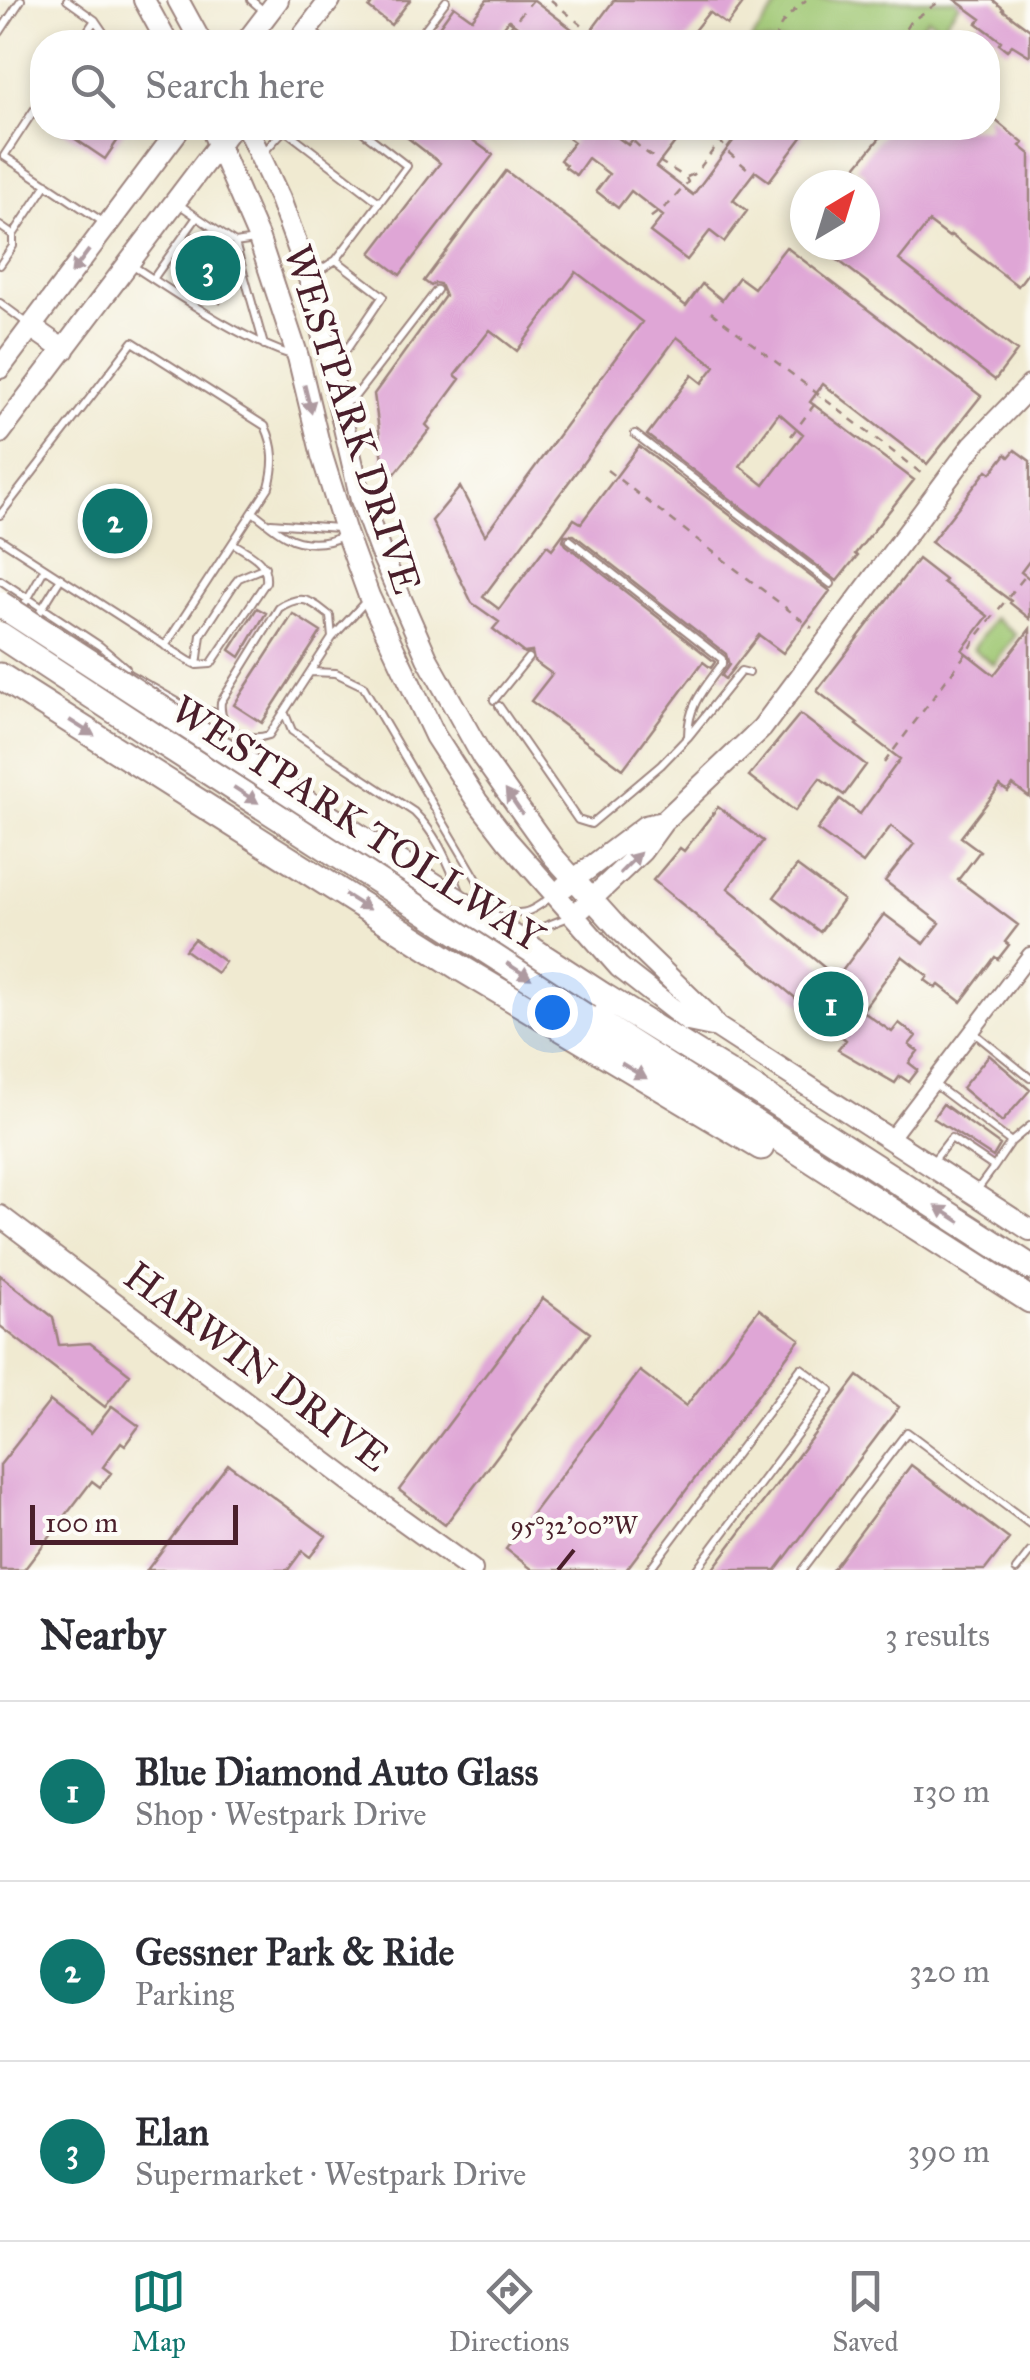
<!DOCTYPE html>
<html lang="en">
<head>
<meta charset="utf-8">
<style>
	:root { --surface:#fff; --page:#f2f2f3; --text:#2b2b33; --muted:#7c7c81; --line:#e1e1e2; --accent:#0f766e }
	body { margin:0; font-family:"IM FELL Great Primer",serif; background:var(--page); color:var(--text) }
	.compass { position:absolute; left:790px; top:170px; width:90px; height:90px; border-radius:50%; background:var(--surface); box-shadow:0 5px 15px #0003; rotate:38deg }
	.scale { position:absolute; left:30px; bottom:25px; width:208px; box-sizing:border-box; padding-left:10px; border:5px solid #4a1f2b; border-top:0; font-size:28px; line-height:35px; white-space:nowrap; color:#4a1f2b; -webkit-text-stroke:8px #fdfcf7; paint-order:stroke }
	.you { position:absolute; left:552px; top:1012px; width:35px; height:35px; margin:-25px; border:8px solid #fff; border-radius:50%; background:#1a73e8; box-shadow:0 0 0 15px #1a73e833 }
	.badge { display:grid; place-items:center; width:65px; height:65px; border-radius:50%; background:var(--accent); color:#fff; font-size:32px; font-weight:700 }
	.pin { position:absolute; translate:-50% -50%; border:5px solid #fff; box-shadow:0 2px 10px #0006 }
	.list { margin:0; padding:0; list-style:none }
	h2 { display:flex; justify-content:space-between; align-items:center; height:130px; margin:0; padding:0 40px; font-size:42px }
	h2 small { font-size:32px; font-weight:400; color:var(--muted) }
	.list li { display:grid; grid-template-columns:65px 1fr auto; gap:30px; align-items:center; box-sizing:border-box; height:180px; padding:0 40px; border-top:2px solid var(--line) }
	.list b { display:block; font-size:38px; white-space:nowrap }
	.list p { margin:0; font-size:32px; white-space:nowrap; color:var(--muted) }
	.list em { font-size:32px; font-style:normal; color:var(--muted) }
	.icon { flex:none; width:55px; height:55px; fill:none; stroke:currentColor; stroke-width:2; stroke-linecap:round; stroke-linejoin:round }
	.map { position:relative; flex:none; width:1030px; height:1570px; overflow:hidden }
	.search { position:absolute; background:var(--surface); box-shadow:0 5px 15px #0003; left:30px; right:30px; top:30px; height:110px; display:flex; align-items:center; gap:25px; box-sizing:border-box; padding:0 35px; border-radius:40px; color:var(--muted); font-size:38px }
	.sheet { height:670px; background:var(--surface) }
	nav { display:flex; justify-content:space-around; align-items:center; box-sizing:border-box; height:140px; border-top:2px solid var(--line); background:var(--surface); font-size:28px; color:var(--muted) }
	nav a { display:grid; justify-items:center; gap:5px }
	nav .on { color:var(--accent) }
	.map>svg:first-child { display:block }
</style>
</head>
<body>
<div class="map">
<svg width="1030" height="1570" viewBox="0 0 1030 1570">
	<rect width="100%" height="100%" fill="#fdfcf7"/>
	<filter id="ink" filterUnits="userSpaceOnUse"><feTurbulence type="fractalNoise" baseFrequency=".01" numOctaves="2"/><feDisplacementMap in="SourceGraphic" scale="20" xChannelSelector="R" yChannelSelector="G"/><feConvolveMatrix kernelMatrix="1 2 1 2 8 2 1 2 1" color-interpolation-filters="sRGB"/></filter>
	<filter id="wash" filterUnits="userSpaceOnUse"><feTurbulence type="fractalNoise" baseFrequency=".0048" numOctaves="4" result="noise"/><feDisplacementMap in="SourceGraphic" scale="40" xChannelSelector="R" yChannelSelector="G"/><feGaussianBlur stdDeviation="2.25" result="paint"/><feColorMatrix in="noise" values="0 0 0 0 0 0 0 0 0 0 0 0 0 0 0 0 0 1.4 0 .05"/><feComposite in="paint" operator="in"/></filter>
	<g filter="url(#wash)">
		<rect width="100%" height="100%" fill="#f0ead1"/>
		<path fill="#a0c874" stroke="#757450" stroke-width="2.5" d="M782,0H962L941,28L928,18L909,42H750Z
			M994,618L1016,635L994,665L973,649Z"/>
		<g id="blocks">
			<path fill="#dfa6d6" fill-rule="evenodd" d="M374,0H410L391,25L369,8Z
				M487,0H534L585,39L614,0H735L742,5L727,25L709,12L685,42H538L509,20L492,42H428L454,6L472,19Z
				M955,0H993L1004,9L1003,10L1030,30V56L1012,45L1007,50L999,44L1001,41L977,23L981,19Z
				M988,114L1023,143L1020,146L1030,154V270L1018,286L951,235L949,237L929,222L899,260L1017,351L995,380L818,245H865V174L856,167L888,128H988Z
				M59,128H126L105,159Z
				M395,128H456L493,155L400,275L371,253L440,163Z
				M555,128H605L628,145L642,128H686L656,167L693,195L733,141L716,128H792L803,136L769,181L755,171L733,200L747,211L724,242L710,231L687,260L650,232L663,216L631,191L618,208L596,191L609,174L588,158L576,175L565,167L566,165L560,160L574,142Z
				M506,171L686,306L702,284L722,300L739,277L754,288L786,247L981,396L927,464L823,384L810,402L914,480L855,554L857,556L837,581L647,435L692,375L702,383L715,366L677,337L483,597L499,609L547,545L552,549L574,519L581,523L639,446L830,591L783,653L759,635L725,679L721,676L729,665L726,654L574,535H565L563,540L566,545L715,662L711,668L703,662L623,769L531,701L552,674L534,661L532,652L524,653L493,629L499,622L472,603L432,521L460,487L485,535L642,322L576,272L517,351L490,330L455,375L460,379L426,425L430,429L394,475L384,467L374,394L445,296L440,284L435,283L431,286L424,281ZM779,413L803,434L764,485L740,466Z
				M193,234L234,265L238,279L220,303L171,266Z
				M1015,450L1030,461V560L1021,572L1030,579V619L1010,603L1011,601L931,542L987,470L991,473L1006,454L1009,457Z
				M918,559L945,580L943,582L988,616L962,650L994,675L1030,629V798L1013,785L1008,792L1000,786L961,837L980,851L958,880L1018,925L1005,942L1009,945L998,959L995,957L961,1002L939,985L936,988L925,980L928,976L902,956L862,1011L892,1032L899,1023L916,1036L909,1045L918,1051L909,1063L918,1070L909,1082L900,1076L895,1083L838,1050L846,1040L653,880L680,848L684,851L718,807L763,841L728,888L837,978L884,914L924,944L940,923L885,881L914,844L891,826L863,863L817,830L840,799L860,814L900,759L856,725L858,723L817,691Z
				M257,608L266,613L240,657L230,650Z
				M293,614L321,632L262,723L234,705Z
				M800,714L866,765L844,795L820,778L795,811L749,776Z
				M797,866L843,900L820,932L774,897Z
				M194,939L225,962L217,973L185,950Z
				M989,1055L1030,1090L1002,1122L962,1088Z
				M943,1104L1000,1145L993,1157L933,1118Z
				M0,1275L53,1317L59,1345L90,1343L130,1374L105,1407L0,1326Z
				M543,1298L590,1333L445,1525L399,1490Z
				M759,1309L800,1339L626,1570H533L506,1549L640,1371L686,1406Z
				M858,1376L899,1407L776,1570H712Z
				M50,1401L91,1433L112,1406L139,1426L125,1445L121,1442L103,1467L111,1473L100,1487L92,1481L24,1570H0V1465Z
				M228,1464L326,1536L310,1557L302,1551L288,1570H147Z
				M911,1465L1009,1539L985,1570H832Z"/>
		</g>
	</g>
	<g filter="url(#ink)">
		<use href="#blocks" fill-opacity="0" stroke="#9d847e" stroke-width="2.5"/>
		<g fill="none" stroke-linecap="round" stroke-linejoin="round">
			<g stroke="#9d847e" stroke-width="10">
				<path id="lane" d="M67,0L95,20L110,42
					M251,0L265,12
					M310,30L326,42
					M0,32L21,0
					M80,42L95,20
					M415,42L446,1
					M42,98L4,156L106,224
					M285,130L379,202
					M264,152L285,129
					M180,205L235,243L255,240
					M0,226L13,235
					M235,243L264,345
					M0,265L13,246V235L47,184
					M133,266C184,299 234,335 291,355
					M314,274L336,260L407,166L358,128
					M153,279L197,217
					M0,303L27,323
					M333,354L347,349L383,296L336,260
					M341,404L353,399L437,290
					M635,434L831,584
					M253,512C264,520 274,530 286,536C301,545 327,545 341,536
					M0,515L133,342L265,426C275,447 275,465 269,487L165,646
					M271,523L338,528
					M0,539L189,661L197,665L211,664L266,582C268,560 249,554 233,543
					M570,540L722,659V664C705,688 688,704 688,736
					M0,580L100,646L126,668
					M20,612L45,568
					M35,620L61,578
					M332,638L330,616C310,600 302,593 279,608L221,702C218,729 246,743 269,735L332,638L365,602
					M197,665L201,635L235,583L239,578L265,567
					M120,669L190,709L220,713
					M311,672L336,673L363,686L492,905C519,919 530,914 553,895
					M494,700L528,658
					M499,706L578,820L591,824L661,765L688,737L741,671L749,673
					M285,714L292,731L305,740L414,812C438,836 447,861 460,891
					M525,934L569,917
					M973,1032L1030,1078
					M934,1084L1011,1142
					M931,1164L951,1138L994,1167L977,1190
					M994,1167L1011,1142L1030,1126
					M649,1570L801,1368L830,1390L696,1570
					M802,1570L907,1432L1030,1524
					M1016,1570L1030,1552"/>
			</g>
			<g stroke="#9d847e" stroke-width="18">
				<path id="street" d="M890,1139L1030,955"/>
			</g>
			<g stroke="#9d847e" stroke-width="24">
				<path id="secondary" d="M144,0L167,42
					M178,0L201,42
					M246,42L278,0
					M298,42L330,0
					M211,128L259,239L298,357L322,456L346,533L369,596L435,736L477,801L507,840L619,967L688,1021L717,1027L1030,1230
					M247,128L280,199L309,278L361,500L380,551L427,658L483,758L553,856L618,928L709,1016L717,1027
					M31,327L64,350
					M0,368L180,128
					M0,433L231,128
					M564,887L645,826L663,822
					M582,908L642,851L663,822L762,728L973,445L1030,386
					M0,1216L375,1500L472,1570"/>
			</g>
			<g stroke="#9d847e" stroke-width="29">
				<path id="highway" d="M0,676L459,967L761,1147
					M164,743L1030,1300
					M603,996L751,1087L1030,1267"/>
			</g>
			<path stroke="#9d847e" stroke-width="2.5" stroke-dasharray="8 8" stroke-linecap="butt" d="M551,0L602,42
				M513,26L518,38L525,42
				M497,42L533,0
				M632,42L639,34L644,33L661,42
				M775,42C777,23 792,13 806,0
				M897,42L910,22L942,0
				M625,128C634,150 666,164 686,178L688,182L670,203L650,218
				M706,128L720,140
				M687,177L696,173L720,141L729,153L755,175
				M711,312L926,477
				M791,436L820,397
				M607,470L812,628
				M884,763L971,647L975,639L1030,570"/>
			<use href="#lane" stroke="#fff" stroke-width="6"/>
			<use href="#street" stroke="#fff" stroke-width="14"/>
			<use href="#secondary" stroke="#fff" stroke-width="20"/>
			<use href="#highway" stroke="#fff" stroke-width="25"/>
			<g stroke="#9d847e" stroke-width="29" stroke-linecap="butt">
				<path id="highway-bridge" d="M0,604L603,996
					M0,635L164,743"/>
			</g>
			<use href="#highway-bridge" stroke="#fff" stroke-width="25"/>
		</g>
		<defs><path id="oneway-solid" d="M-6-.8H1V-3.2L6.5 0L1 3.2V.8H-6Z" transform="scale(2.5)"/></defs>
		<g fill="#ae9aa0">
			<use href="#oneway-solid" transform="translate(80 262) rotate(127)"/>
			<use href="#oneway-solid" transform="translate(308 399) rotate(76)"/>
			<use href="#oneway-solid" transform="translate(82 728) rotate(32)"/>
			<use href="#oneway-solid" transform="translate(246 795) rotate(33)"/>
			<use href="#oneway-solid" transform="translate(514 802) rotate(-125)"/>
			<use href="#oneway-solid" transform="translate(630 863) rotate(-45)"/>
			<use href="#oneway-solid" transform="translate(357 902) rotate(32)"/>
			<use href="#oneway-solid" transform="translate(519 971) rotate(33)"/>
			<use href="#oneway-solid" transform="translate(634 1071) rotate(31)"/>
			<use href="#oneway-solid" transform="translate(948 1214) rotate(-147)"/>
		</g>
	</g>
	<path fill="none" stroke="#4a1f2b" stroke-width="4" d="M558,1570L574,1550"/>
	<g text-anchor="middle" stroke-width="9" stroke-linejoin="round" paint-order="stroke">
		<g font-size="40" fill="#4a1f2b" stroke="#fdfcf7">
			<text transform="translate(353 419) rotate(72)" y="14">WESTPARK DRIVE</text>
			<text transform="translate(358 823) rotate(33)" y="14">WESTPARK TOLLWAY</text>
			<text transform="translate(257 1366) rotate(37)" y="14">HARWIN DRIVE</text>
		</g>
	</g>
	<g font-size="25" text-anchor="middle" fill="#4a1f2b" stroke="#fdfcf7" stroke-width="9" stroke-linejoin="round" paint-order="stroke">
		<text x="574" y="1534">95°32'00"W</text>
	</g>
</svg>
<svg class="compass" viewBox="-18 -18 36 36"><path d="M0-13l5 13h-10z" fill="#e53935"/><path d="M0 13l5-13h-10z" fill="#7c7c81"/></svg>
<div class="scale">100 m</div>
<div class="you"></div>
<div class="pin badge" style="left:831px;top:1004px">1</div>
<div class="pin badge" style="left:115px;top:521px">2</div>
<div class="pin badge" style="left:208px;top:268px">3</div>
<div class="search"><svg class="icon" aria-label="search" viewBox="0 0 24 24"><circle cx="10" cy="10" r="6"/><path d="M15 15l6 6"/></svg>Search here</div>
</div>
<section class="sheet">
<h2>Nearby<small>3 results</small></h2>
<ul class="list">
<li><span class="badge">1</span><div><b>Blue Diamond Auto Glass</b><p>Shop · Westpark Drive</p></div><em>130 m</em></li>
<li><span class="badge">2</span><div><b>Gessner Park &amp; Ride</b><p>Parking</p></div><em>320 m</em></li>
<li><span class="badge">3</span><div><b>Elan</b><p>Supermarket · Westpark Drive</p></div><em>390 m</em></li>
</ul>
</section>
<nav>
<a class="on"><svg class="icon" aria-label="map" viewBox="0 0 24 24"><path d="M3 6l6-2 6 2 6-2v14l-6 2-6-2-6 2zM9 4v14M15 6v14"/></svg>Map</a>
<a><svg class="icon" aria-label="directions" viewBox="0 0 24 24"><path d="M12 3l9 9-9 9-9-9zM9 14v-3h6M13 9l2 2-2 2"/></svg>Directions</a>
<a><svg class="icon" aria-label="saved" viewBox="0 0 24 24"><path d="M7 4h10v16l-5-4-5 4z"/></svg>Saved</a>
</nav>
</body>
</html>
